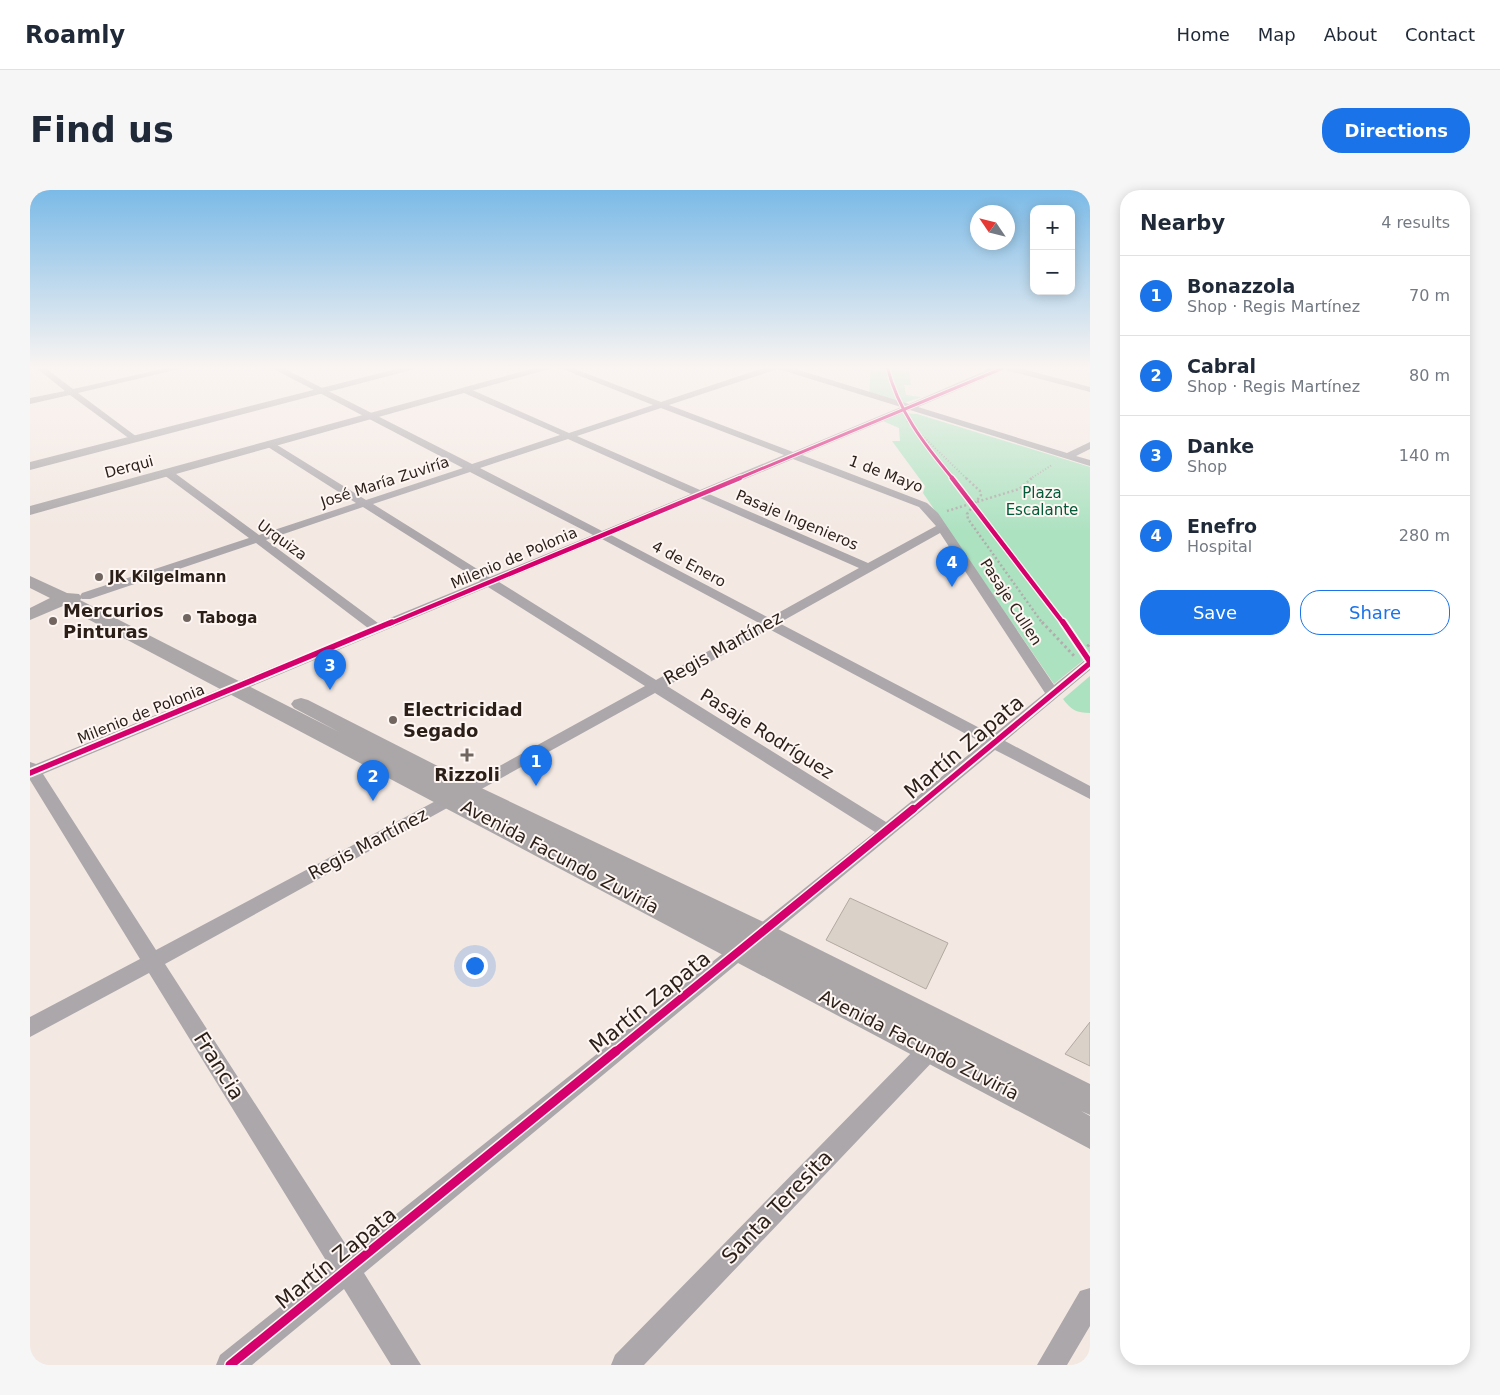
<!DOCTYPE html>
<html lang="en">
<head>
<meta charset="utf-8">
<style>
	:root { --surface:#fff; --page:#f6f6f7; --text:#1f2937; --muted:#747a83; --line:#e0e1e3; --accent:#1a73e8 }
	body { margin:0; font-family:"DejaVu Sans",sans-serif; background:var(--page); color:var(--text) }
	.controls { position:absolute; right:15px; top:15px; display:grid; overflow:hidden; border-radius:10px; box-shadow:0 2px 12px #0003 }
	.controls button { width:45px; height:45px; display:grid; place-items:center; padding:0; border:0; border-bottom:1px solid var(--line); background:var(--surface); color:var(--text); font:25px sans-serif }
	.compass { position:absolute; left:940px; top:15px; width:45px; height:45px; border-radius:50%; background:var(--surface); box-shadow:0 2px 12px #0003; rotate:305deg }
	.you { position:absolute; left:444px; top:775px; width:18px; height:18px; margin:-12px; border:4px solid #fff; border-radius:50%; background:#1a73e8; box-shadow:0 0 0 8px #1a73e833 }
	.badge { display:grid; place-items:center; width:32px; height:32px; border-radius:50%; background:var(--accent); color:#fff; font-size:16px; font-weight:700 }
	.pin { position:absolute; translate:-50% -41px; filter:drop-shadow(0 1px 2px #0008) }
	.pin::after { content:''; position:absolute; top:26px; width:18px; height:15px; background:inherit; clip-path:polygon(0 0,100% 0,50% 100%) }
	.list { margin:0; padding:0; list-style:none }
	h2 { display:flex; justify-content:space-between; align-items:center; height:65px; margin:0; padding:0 20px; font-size:21px }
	h2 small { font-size:16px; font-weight:400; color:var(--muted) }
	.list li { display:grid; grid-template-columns:32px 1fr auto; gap:15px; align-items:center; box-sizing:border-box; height:80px; padding:0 20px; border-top:1px solid var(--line) }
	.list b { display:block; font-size:19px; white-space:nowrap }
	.list p { margin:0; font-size:16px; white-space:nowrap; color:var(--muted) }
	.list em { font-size:16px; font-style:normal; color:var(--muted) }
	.actions { display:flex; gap:10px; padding:15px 20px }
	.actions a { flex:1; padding:11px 0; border:1px solid var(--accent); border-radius:20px; text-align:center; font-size:18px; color:var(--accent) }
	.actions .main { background:var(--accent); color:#fff }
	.map { position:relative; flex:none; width:1060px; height:1175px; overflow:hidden; border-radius:20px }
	header { display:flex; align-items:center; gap:30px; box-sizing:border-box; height:70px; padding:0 25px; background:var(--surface); border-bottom:1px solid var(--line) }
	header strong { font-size:24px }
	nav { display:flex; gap:28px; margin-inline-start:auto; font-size:18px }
	.intro { display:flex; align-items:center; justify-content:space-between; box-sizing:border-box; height:120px; padding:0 30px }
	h1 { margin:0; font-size:35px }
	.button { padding:12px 22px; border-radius:20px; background:var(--accent); color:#fff; font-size:18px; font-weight:700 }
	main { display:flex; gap:30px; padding:0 30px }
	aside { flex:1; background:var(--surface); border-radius:20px; box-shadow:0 2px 12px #0003 }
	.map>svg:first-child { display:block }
</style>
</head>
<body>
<header>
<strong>Roamly</strong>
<nav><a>Home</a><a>Map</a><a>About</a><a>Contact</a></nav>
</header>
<div class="intro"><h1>Find us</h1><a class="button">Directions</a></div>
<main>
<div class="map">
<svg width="1060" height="1175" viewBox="0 0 1060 1175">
	<rect width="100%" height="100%" fill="#f3e8e2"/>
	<path fill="#ade2c1" d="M841,176H879L881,195H874L876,205L892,207L874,213L839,204Z
		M873,223L887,224L1060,277V465L1024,494L893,303L895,296L862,251H870L869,238L853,231Z
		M1060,486V523C1047,523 1041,520 1033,509Z"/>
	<path fill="#dad1c9" stroke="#b2a9a1" d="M820,708L918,753L896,799L796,750Z
		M1060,832V876L1035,864Z"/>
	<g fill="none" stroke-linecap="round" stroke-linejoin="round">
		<path stroke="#b2acac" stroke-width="2" stroke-dasharray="1 2" stroke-linecap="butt" d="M877,231L937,289
			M1000,289L1022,275"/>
		<path stroke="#b2acac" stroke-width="2.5" stroke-dasharray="2 2.5" stroke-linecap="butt" d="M936,288L950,301L951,305L937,324L938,329L1013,434
			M917,321L989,299L1002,288"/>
		<path stroke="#b2acac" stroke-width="3" stroke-dasharray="2.5 3" stroke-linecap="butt" d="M1012,432L1045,467
			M1053,460L1060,454"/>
		<path fill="#aba7ab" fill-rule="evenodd" d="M4,176H13L43,199L146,176H162L48,203L107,247L109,249L104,252L40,205L0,214V208L35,201Z
			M238,176H249L442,274L530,245L434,203V199H440L539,243L623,215L525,176H537L631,212L739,176H756L879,214L966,176H982L1060,197V202L975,180L888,217L1037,263L1060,252V259L1046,266L1060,270V276L880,220L772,265L897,313L908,323L1024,495L1055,470L1060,469V480L975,551L1060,596V609L965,560L334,1083L391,1175H361L314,1099L222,1175H186L190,1165L300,1077L119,783L0,847V827L110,769L0,590V572L6,574L338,438L226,353L60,409H52L50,406L52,403L219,348L134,285V281H142L229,345L326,313L238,257V253H244L336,310L433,278ZM748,179L871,217L763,262L639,215ZM631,218L754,265L670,300L547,246ZM538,249L661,304L572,341L450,278ZM763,269L889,317L906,336L838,373L679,304ZM440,282L563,345L460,387L343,314ZM670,308L829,378L739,428L581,345ZM333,317L450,391L348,433L236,350ZM910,343L1015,503L963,545L749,433ZM572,349L729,433L626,490L469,392ZM458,397L615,496L415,606L126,760L13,584ZM739,439L953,553L856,632L637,496ZM625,503L845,642L320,1061L135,774Z
			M899,850L907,853L910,860L907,867L614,1175H581L585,1165L891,853Z
			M1060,1098V1136L1037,1175H1007L1050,1101Z"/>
		<path fill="#aba7a9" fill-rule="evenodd" d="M378,176H397L0,280V272Z
			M512,176H530L0,325V316Z
			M0,386L37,403L49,404L52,408L50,410L309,542L264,518L261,514L264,510L271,508L278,510L445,595L740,735L1060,894V925L1051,921L1060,926V959L33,416L0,430V418L20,408L0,398Z"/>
		<g stroke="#fdf6f2" stroke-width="5">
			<path id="cycleway-far4" d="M857,176C868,221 894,254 923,289
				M707,289L978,176"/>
		</g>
		<g stroke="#fdf6f2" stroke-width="7">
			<path id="cycleway-far3" d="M922,288L1034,434
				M359,434L710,288"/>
		</g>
		<g stroke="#fdf6f2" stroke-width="9">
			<path id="cycleway-far2" d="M1033,432L1060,472
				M0,583L362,432
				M882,621L1060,473"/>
		</g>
		<g stroke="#fdf6f2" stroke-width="11">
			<path id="cycleway-far1" d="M584,863L883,619"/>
		</g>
		<g stroke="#fdf6f2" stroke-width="12">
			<path id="cycleway" d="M200,1175L586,861"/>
		</g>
		<use href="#cycleway-far4" stroke="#d6006c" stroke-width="3"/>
		<use href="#cycleway-far3" stroke="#d6006c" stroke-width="4.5"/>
		<use href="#cycleway-far2" stroke="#d6006c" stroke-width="5.5"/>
		<use href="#cycleway-far1" stroke="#d6006c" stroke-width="8"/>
		<use href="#cycleway" stroke="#d6006c" stroke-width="9"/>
	</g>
	<linearGradient id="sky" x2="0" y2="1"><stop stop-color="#7bbae7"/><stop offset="0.52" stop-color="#faf5f2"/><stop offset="1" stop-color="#faf5f2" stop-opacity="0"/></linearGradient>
	<rect width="1060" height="341" fill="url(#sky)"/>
	<g fill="#71655f" stroke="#fdf6f2" stroke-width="2">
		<circle cx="69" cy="387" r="5"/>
		<circle cx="157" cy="428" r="5"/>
		<circle cx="23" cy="431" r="5"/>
		<circle cx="363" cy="530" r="5"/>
		<path d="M434.5 557.5h5v5h5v5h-5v5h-5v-5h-5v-5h5z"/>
	</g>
	<g text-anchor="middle" stroke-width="4" stroke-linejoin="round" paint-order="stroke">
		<g font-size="15" fill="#2b1f18" stroke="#fdf6f2">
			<text transform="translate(99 277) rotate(-15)" y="5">Derqui</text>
			<text transform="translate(856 284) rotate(21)" y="5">1 de Mayo</text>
			<text transform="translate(355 292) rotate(-18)" y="5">José María Zuviría</text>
			<text transform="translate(767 330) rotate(23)" y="5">Pasaje Ingenieros</text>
			<text transform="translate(252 350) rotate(36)" y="5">Urquiza</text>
			<text transform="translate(484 368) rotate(-23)" y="5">Milenio de Polonia</text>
			<text transform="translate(659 374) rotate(28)" y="5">4 de Enero</text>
			<text transform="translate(981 412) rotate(57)" y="5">Pasaje Cullen</text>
			<text transform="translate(111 524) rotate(-22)" y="5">Milenio de Polonia</text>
		</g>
		<g font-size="15" fill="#015a38" stroke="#fdf6f2">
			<text x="1012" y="308">Plaza<tspan x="1012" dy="17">Escalante</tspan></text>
		</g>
		<g font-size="15" font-weight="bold" fill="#2b1f18" stroke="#fdf6f2" text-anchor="start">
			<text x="79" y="392">JK Kilgelmann</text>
			<text x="167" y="433">Taboga</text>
		</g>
		<g font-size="18" font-weight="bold" fill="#2b1f18" stroke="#fdf6f2" text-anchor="start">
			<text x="33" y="427">Mercurios<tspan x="33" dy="21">Pinturas</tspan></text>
			<text x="373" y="526">Electricidad<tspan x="373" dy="21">Segado</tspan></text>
			<text x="437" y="591" text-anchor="middle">Rizzoli</text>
		</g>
		<g font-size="18" fill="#2b1f18" stroke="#fdf6f2">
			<text transform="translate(693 458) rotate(-29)" y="6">Regis Martínez</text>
			<text transform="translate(737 544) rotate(32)" y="6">Pasaje Rodríguez</text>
			<text transform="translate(338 654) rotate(-28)" y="6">Regis Martínez</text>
			<text transform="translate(530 667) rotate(28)" y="6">Avenida Facundo Zuviría</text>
			<text transform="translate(889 855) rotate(27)" y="6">Avenida Facundo Zuviría</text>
		</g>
		<g font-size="21" fill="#2b1f18" stroke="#fdf6f2">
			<text transform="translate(934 557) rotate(-40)" y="7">Martín Zapata</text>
			<text transform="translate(620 812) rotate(-39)" y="7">Martín Zapata</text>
			<text transform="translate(189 876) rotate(58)" y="7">Francia</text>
			<text transform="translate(747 1017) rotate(-46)" y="7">Santa Teresita</text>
			<text transform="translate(306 1068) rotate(-39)" y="7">Martín Zapata</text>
		</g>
	</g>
</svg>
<div class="controls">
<button>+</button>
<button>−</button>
</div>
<svg class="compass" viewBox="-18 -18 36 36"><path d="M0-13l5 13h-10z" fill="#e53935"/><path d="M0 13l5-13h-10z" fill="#747a83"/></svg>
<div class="you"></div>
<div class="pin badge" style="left:506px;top:596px">1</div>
<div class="pin badge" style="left:343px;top:611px">2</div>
<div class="pin badge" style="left:300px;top:500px">3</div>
<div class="pin badge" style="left:922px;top:397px">4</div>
</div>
<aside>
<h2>Nearby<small>4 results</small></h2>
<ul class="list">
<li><span class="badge">1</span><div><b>Bonazzola</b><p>Shop · Regis Martínez</p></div><em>70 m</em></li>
<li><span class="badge">2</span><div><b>Cabral</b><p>Shop · Regis Martínez</p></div><em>80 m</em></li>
<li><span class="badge">3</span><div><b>Danke</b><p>Shop</p></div><em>140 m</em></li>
<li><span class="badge">4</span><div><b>Enefro</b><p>Hospital</p></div><em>280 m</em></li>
</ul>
<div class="actions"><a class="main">Save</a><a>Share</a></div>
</aside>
</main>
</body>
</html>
